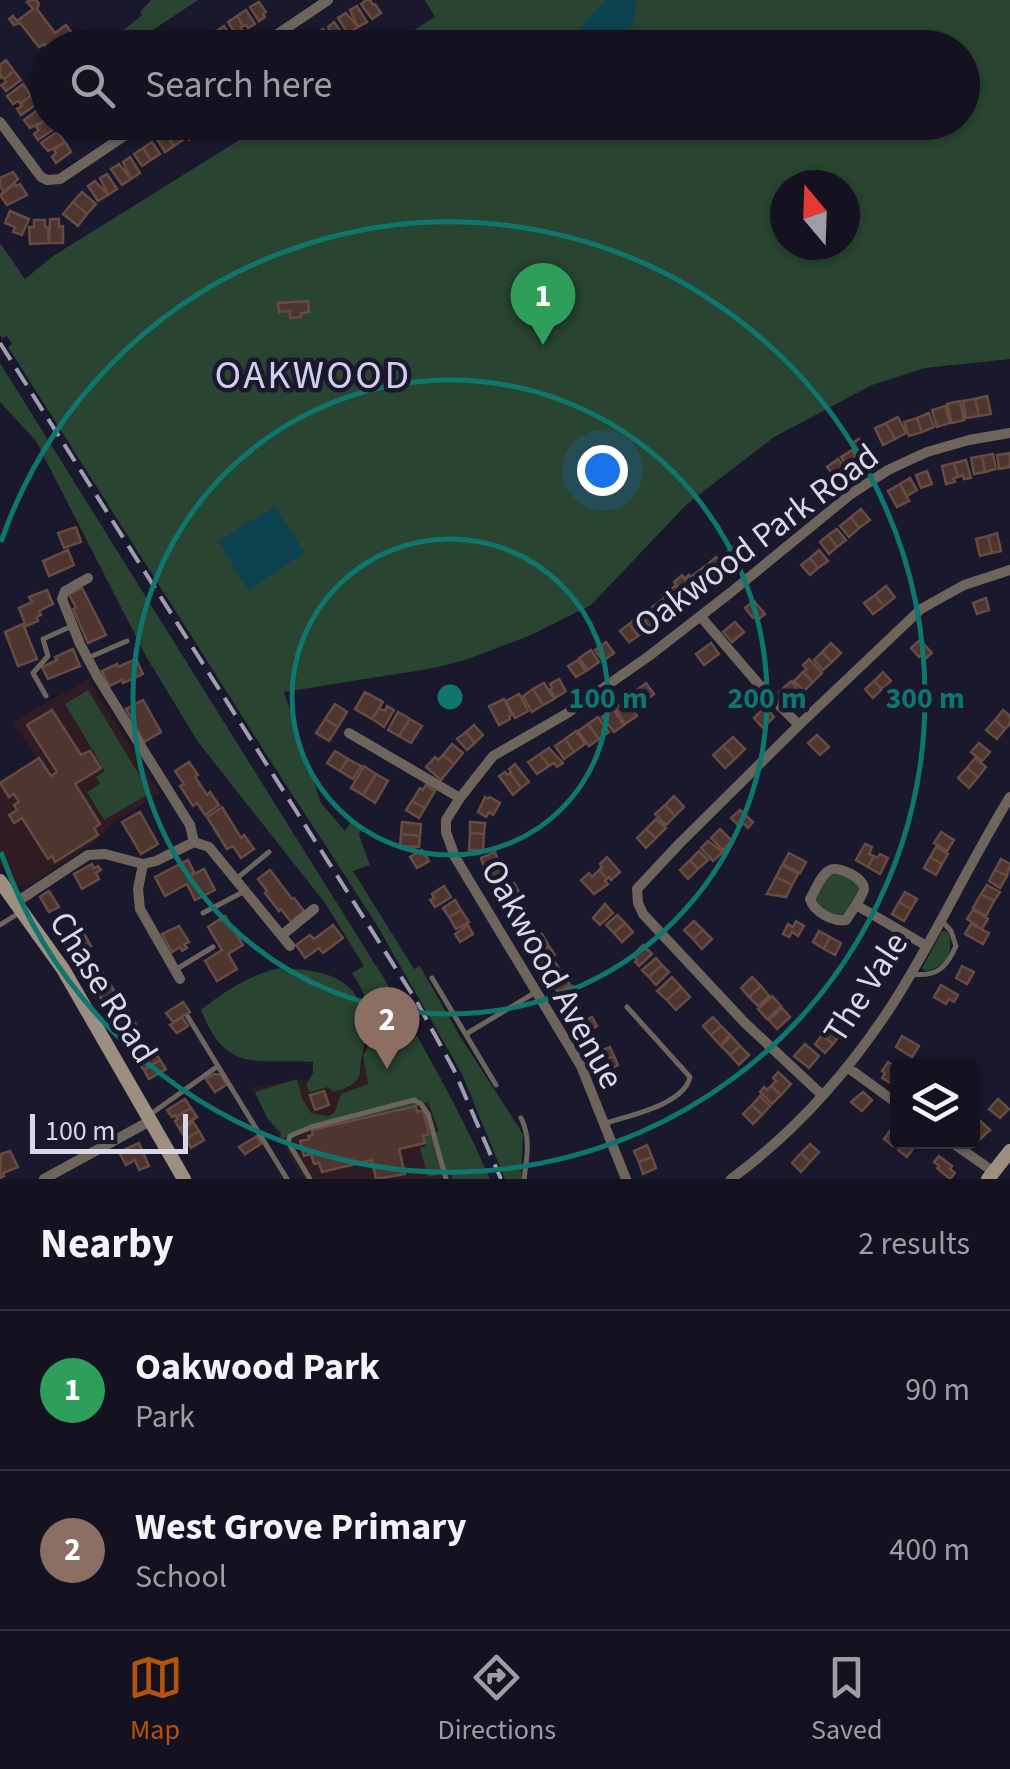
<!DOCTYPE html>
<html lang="en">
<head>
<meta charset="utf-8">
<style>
	:root { --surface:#141221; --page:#1d1b2a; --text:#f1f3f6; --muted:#9d9ea5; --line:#33323f; --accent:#b45309 }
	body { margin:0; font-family:"Source Sans 3",sans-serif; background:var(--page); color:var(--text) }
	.controls { position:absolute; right:30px; bottom:30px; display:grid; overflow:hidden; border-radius:10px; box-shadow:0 2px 8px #0004 }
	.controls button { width:90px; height:90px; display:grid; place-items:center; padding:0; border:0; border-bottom:2px solid var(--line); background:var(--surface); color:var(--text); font:50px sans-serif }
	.compass { position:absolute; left:770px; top:170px; width:90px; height:90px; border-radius:50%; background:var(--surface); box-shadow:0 2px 8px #0004; rotate:341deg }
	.scale { position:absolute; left:30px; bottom:25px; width:158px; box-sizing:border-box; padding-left:10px; border:5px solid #d8d8e6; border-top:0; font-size:28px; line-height:35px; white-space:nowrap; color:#d8d8e6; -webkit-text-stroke:8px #1a182c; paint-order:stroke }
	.you { position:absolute; left:602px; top:470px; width:35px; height:35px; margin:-25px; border:8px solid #fff; border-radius:50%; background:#1a73e8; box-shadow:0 0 0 15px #1a73e833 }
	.badge { display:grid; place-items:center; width:65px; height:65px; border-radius:50%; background:var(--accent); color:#fff; font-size:32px; font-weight:700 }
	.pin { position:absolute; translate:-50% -82px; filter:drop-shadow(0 2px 5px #0008) }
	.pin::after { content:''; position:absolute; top:52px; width:35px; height:30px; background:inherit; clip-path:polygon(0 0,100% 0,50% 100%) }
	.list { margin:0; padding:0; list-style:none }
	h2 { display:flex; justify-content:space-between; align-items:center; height:130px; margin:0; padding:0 40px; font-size:42px }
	h2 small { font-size:32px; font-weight:400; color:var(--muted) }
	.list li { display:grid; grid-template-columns:65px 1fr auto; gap:30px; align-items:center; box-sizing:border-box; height:160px; padding:0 40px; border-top:2px solid var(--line) }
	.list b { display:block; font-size:38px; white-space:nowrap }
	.list p { margin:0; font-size:32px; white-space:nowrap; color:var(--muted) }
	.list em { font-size:32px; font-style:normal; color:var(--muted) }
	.icon { flex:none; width:55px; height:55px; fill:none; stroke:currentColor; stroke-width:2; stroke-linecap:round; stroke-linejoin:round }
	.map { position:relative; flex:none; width:1010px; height:1179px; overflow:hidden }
	.search { position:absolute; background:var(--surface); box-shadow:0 2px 8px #0004; left:30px; right:30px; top:30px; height:110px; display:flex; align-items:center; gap:25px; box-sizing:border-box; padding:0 35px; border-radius:55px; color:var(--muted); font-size:38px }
	.sheet { height:450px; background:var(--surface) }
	nav { display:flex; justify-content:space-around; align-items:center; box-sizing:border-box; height:140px; border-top:2px solid var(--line); background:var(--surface); font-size:28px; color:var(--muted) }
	nav a { display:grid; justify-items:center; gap:5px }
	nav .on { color:var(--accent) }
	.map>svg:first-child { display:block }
</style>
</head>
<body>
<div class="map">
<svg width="1010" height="1179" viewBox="0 0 1010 1179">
	<rect width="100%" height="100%" fill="#1a182c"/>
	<path fill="#2e1c22" d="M88,679L160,793L114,822L95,842L26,887L14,886L0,863V783L38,760L12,722Z
		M352,973L393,1020L464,1179H303L251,1087L343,1075L364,1064L363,1055L370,1043L372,1036L371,1024L367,997Z"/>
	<path fill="#294431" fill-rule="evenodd" d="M151,0H198L127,47H103L142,15L140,12Z
		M425,0H1010V359L925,368L872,385L774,437L687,504L591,605L531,635L465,660L434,668L284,692L321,803L345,831L352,820L361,828L359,835L370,865L353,871L414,969L420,966L461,1038L523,1134L521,1179H505L462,1074L375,922L268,757L8,347L12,344L7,336L2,338L0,335V243L25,279L53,256L267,123L962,122V48L387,47L435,17ZM785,185H845V245H785Z
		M0,363L388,985C424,1048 461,1112 490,1179H453L450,1171L428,1177L420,1148L426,1146L423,1136L439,1131L428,1102L280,1139L281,1133L267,1118L255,1092L297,1079L302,1099L311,1113L329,1116L335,1112L341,1094L368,1084L363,1055C381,1027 368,998 352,973L364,966L325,903L198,742L147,658L36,441L0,402Z
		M88,690L150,793L104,820L87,792L100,784L96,777L105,771L65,704Z
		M837,872L856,882L859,889L846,914L839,917L818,906L815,899L828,876Z
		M942,931L948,932C955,951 946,968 925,971L922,968Z
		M280,968C328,970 367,979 365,1035C365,1048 360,1060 360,1073C357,1085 344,1089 333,1092L328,1087L310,1092L306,1085L313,1073V1062C255,1058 227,1075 201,1010C226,990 250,975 280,968Z"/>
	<path fill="#0d4350" d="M606,0H636L634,24C625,32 595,44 585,37C582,36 582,33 580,31L584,23Z
		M275,506L305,553L248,591L218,541Z"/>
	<path fill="#4e352d" stroke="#664b43" stroke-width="2.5" d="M30,0H36L39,4L37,9L55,33L66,25L83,48L48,49L44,44L39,47L20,23L14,25L9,19L13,16L17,21L33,9L27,2Z
		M366,0H370L373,5L375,4L381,13L372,19L361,4Z
		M259,2L266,12L263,14L265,17L259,21L250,7Z
		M357,6L367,22L358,27L350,10Z
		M246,10L255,24L248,28L246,25L243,26L237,16Z
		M346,13L358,27L348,34L338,18Z
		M237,16L243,26L241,28L243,31L236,35L228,22Z
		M334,22L345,37L336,43L328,27Z
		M224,26L233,40L226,44L224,41L221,42L215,32Z
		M323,29L336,43L330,48H325L316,35Z
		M6,60L14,71L4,79L2,76L0,78V65Z
		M14,71L21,80L6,91L1,85L6,82L4,79Z
		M23,84L31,96L20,103L18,101L13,104L7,96Z
		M31,96L37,104L21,115L17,109L22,106L20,103Z
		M39,109L47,119L30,128L24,120Z
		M47,119L54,129L38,140L34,134L39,130L36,127Z
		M182,122H188L191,126L193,125L199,134L189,140L179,125Z
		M174,127L183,140L174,146L165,133Z
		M57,132L65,142L48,151L41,143Z
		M165,133L174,146L165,152L157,139Z
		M65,142L71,152L56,163L52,157L56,153L54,150Z
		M152,142L160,154L151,160L143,148Z
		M143,148L151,160L142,166L134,154Z
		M130,157L140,173L131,179L123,162Z
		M119,164L131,179L122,185L111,169Z
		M13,172L18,179L4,192L0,186V178Z
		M107,174L117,189L108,195L100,178Z
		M95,181L108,195L98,201L88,186Z
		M15,184L16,186L20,184L27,195L7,205L0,195Z
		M82,192L96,204L87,214L73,202Z
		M73,202L87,214L78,226L63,214Z
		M10,211L29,219L22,235L13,232L15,227L5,223Z
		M50,219H59V227L63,226V243H49Z
		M34,220H45V227H48L49,243L30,244L29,227H34Z
		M308,301L309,312L301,313V317L290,318V311L279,312L278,303Z
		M987,396L991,414L979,416L975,399Z
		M975,399L979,416L966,418L963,401Z
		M960,401L964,420L952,423L947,404Z
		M945,406L950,423L937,427L932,410Z
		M929,413L934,427L922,432L917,418Z
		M898,417L906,433L895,439L886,423Z
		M917,418L922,432L909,436L904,422Z
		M886,423L895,439L883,445L875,428Z
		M859,439L862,444L865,442L872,453L861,460L852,443Z
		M852,450L859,462L848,468L841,457Z
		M1010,453V467L999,469L997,455Z
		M993,454L996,469L985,472L982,456Z
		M982,456L985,472L974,474L971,458Z
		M838,459L846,470L836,478L827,467Z
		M966,460L971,478L964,479L963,475L958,477L954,463Z
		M954,463L958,477L953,478L955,482L946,484L942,466Z
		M927,471L932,484L921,488L916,475Z
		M910,478L917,490L907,496L900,484Z
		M900,484L909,501L897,507L888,491Z
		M861,509L870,520L859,528L851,517Z
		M851,517L859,528L849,537L840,526Z
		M76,527L81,542L64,548L58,533Z
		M837,529L846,540L837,547L828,535Z
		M997,533L1001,551L992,553L988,536Z
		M828,535L837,547L829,554L820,542Z
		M988,536L992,553L980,556L976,539Z
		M740,541L749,552L740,560L731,549Z
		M731,549L740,560L731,567L722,557Z
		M68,550L74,565L49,576L43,561Z
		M819,550L828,561L818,568L810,558Z
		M716,557L725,569L715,577L706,566Z
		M810,558L818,568L810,575L801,565Z
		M704,567L714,578L701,588L692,576Z
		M682,575L685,579L689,575L699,588L686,598L674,582Z
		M675,586L685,600L673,608L663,595Z
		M886,586L895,597L884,606L875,595Z
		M82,588L106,635L88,643L73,609L76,608L69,594Z
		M47,590L53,604L39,611L41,615L37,617L38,621L26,626L19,608L32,602L29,597Z
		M875,595L884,606L873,614L864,603Z
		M986,598L989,610L977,614L973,603Z
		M663,599L673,611L661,620L652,607Z
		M754,601L765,614L759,619L756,615L753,618L745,608Z
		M652,607L661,620L650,628L641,615Z
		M638,617L647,629L638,636L629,624Z
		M735,622L744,632L732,642L723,632Z
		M23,624L37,659L18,666L5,632Z
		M629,624L638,636L629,642L620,631Z
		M920,640L932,653L926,658L922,654L919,657L911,648Z
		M606,642L614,653L603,661L595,650Z
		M711,643L719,654L704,665L696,654Z
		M831,643L841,653L832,662L822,652Z
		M73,649L80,666L48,679L42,667L57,660L55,657Z
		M591,650L599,662L588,670L579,658Z
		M822,652L832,662L823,670L814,660Z
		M136,659L143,674L123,683L122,680L109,686L102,671L117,664L118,667Z
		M809,659L822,673L813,682L803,672L807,669L803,665Z
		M578,660L586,671L576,677L568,666Z
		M803,672L813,682L804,691L794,681Z
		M883,672L891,681L882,689L874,681Z
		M559,679L566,691L555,698L550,689L552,688L550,684Z
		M791,681L800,692L788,703L778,693Z
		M874,681L882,689L873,698L865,689Z
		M544,683L554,699L543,705L533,689Z
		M646,683L654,694L645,701L637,690Z
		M533,689L543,705L532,712L523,696Z
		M637,690L645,701L635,708L627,697Z
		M365,692L383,702L372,719L355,709Z
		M519,694L528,711L515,718L506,701Z
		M504,699L512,715L509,716L510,719L499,725L489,706Z
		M143,700L161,732L144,742L126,709Z
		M626,700L637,716L625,724L615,708Z
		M335,704L347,712L338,727L325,719Z
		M387,706L394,710L384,727L372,719L379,708L385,711Z
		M765,707L774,717L763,728L754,718Z
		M613,709L624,725L614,732L602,717Z
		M52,710L81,755L90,751L101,768L75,784L100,824L94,828L98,835L55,862L52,856L48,859L22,818L14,823L9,815L17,810L14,805L19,802L14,794L9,797L0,783L39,758L51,776L57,772L27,725Z
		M1003,710L1010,716V724L1005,729L995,720Z
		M398,712L410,719L399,736L388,730Z
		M598,717L609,732L599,739L588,724Z
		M325,719L338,727L329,741L316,733Z
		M410,719L422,726L411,743L399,736Z
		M995,720L1005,729L997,739L986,730Z
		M588,724L599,739L589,746L578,731Z
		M474,725L483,735L475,743L466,732Z
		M576,731L585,744L574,752L565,739Z
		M466,732L475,743L467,750L457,739Z
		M817,735L829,747L820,755L808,743Z
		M733,737L745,749L735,759L723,746Z
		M565,739L574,752L564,759L555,746Z
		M979,743L990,752L982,761L971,752Z
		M452,744L463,753L454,764L443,755Z
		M723,746L735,759L725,768L713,755Z
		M549,748L563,763L557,767L554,763L549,766L540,754Z
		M335,751L348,759L340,771L327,763Z
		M540,754L549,766L537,774L528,762Z
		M443,755L454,764L441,780L426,767L435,757L438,760Z
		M975,758L986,767L978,777L967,768Z
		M348,759L361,766L353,779L340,771Z
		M189,762L198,775L195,777L207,795L210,792L219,805L205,815L197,803L193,806L180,786L184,784L175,771Z
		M515,764L529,782L521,788L510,773L511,772L509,769Z
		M364,766L376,774L363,795L351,788Z
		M967,768L978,777L969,788L958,778Z
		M505,772L507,775L510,773L521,788L513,795L499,776Z
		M376,774L388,781L375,803L363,795Z
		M426,785L435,791L425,808L412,801L420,788L423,790Z
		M674,796L684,807L675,816L665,805Z
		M485,797L488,799L490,797L500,803L493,815L489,812L486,817L478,812Z
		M412,801L425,808L419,818L406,810Z
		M665,805L675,816L666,825L655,814Z
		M222,807L241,838L244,835L254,849L241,858L233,846L227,849L207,817Z
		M740,810L753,822L748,828L743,823L740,827L731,818Z
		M140,812L158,844L141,854L122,822Z
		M656,819L666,828L656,838L646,829Z
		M402,822L421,824L420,836L401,834Z
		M470,822L485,823L484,834L470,833Z
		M646,829L656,838L646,848L637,838Z
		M720,829L732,841L723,850L711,838Z
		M941,832L954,840L947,851L934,843Z
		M470,833L484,834L483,850H469Z
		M401,834L420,836L419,847L400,846Z
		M708,841L723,852L713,861L701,848Z
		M865,844L872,847L869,854L874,856L868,867L856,860Z
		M936,847L948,854L942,864L930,857Z
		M422,850L429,861L417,868L410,857Z
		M699,851L708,860L698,869L690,860Z
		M495,852L500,864L485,870L481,858Z
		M789,853L806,862L800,873L783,864Z
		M880,854L888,858L880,874L868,867L874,856L877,858Z
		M607,857L620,872L611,880L609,877L607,879L599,870L602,867L600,864Z
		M930,857L942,864L936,875L924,868Z
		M1001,859L1010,864L1007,876L995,870Z
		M188,860L194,872L192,875L204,869L215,890L195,900L187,884L165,896L155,877Z
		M690,860L698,869L688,879L680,870Z
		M92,864L94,868L98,866L101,870L96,873L99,879L82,889L74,874Z
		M500,864L504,875L490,881L485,870Z
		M782,865L798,874L792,885L776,877Z
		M270,870L292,899L294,898L304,911L291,922L281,909L279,911L265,893L267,891L258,879Z
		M599,870L607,879L605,881L608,884L594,894L581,880L589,873L592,877Z
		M995,870L1007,876L1000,888L989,881Z
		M776,877L792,885L786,897L767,894Z
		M514,883L519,892L505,900L500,891Z
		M987,885L1000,892L994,901L981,894Z
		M444,886L451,897L435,907L430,900L434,898L432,894Z
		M49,891L59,907L49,912L40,897Z
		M519,892L524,901L510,909L505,900Z
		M905,892L917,899L911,909L899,902Z
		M981,894L994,901L986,916L973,908Z
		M455,900L461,910L449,917L443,908Z
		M899,902L911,909L904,921L892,914Z
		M605,904L613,913L600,925L593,918Z
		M523,908L530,921L519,927L512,915Z
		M461,910L469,922L456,929L449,917Z
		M973,910L988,919L982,929L967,919Z
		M617,915L625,923L614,933L606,925Z
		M225,916L243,945L228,954L237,969L217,981L205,961L222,950L208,927Z
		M530,921L537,933L526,940L519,927Z
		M694,921L703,930L693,939L684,930Z
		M796,921L804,926L798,936L792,932L789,937L783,934L788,924L793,927Z
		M625,923L633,932L622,942L614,933Z
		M971,924L989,933L983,944L965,934Z
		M333,925L343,938L323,953L319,948L305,958L296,945L310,935L314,939Z
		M468,925L473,934L460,942L455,934Z
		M179,926L189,942L184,944L187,948L182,951L180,947L172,952L162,934Z
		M80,928L86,937L71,946L66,937Z
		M703,930L712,939L702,949L693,939Z
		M819,931L830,937L824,949L813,942Z
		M542,934L549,946L536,954L529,942Z
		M86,937L91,946L77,955L71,946Z
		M830,937L841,943L835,955L824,949Z
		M643,945L652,954L639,966L635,962L637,960L633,955Z
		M549,946L555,955L541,963L536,954Z
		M656,958L662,965L649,977L642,970Z
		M555,962L562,973L551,981L544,969Z
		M662,965L669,972L656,985L649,977Z
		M962,966L974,972L967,984L956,978Z
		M101,970L106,978L93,987L88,978Z
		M562,973L570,985L558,992L551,981Z
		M672,977L681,987L667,1000L657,991Z
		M752,977L761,986L749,997L741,988Z
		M110,984L116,994L103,1002L97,992Z
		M941,985L958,995L954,1002L949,999L946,1004L934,997Z
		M573,986L580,998L569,1005L562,993Z
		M761,986L769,996L758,1006L749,997Z
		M681,987L690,997L676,1010L667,1000Z
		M116,994L122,1003L109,1012L103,1002Z
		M772,996L781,1006L767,1019L758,1009Z
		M183,1002L190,1012L173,1022L166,1013Z
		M126,1008L132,1018L118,1027L112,1017Z
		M782,1008L790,1017L777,1029L769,1020Z
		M182,1017L188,1026L177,1033L170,1025Z
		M592,1017L597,1026L583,1034L580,1028L582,1026L581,1023Z
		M713,1017L721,1026L711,1035L703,1026Z
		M132,1018L138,1028L124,1036L118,1027Z
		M721,1026L730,1035L720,1045L711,1035Z
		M829,1026L840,1035L833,1044L822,1035Z
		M822,1035L833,1044L825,1053L815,1044Z
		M731,1036L740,1046L730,1055L721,1046Z
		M902,1036L919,1046L912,1057L896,1047Z
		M805,1044L819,1056L809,1068L794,1056Z
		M740,1046L749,1055L739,1065L730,1055Z
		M610,1047L614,1056L600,1063L595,1053Z
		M155,1051L160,1060L144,1070L138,1062Z
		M614,1056L618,1065L604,1072L600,1063Z
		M160,1060L166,1069L149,1079L144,1070Z
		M888,1062L898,1068L896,1086L882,1078L885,1073L882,1071Z
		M778,1072L791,1084L781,1095L771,1086L776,1081L773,1078Z
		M214,1074L221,1075L226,1085L215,1092L206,1079Z
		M771,1086L781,1095L772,1104L760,1092L764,1087L767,1090Z
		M324,1091L329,1105L315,1110L310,1095Z
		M863,1092L872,1100L862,1111L851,1102Z
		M760,1096L770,1106L762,1115L752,1105Z
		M185,1099L191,1108L176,1117L175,1115L172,1117L167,1110Z
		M998,1099L1009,1109L1000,1118L989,1109Z
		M752,1105L762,1115L753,1124L743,1114Z
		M416,1106L417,1112L423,1110L429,1134L423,1136L425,1143L399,1149L405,1174L376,1179L372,1160L322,1172L319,1163L314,1164L311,1154L304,1156L300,1141L309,1139L308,1136L313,1135L312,1130Z
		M191,1108L197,1117L179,1128L175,1121L178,1119L176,1117Z
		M976,1117L990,1130L976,1143L972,1141V1118Z
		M193,1122L199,1131L186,1139L180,1130Z
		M895,1124L898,1125V1140L893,1146L884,1139Z
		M199,1131L204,1140L191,1148L186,1139Z
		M257,1136L261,1144L245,1154L239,1147Z
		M904,1142H918L907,1157L898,1150Z
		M139,1143L149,1166L139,1170L135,1160L126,1165L119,1152Z
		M810,1144L819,1152L810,1162L801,1153Z
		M647,1145L652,1157L639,1162L634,1151Z
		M10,1151L18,1167L3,1173L4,1176L0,1178L1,1154Z
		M801,1153L810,1162L801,1172L792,1163Z
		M939,1156L952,1166L950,1169L955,1173L950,1179L937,1168L939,1166L934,1162Z
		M652,1157L656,1168L643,1174L639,1162Z"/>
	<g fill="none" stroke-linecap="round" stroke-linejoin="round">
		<path stroke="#6d655c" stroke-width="5" d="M90,657L127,641
			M46,696L33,673L48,656L43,639L72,626
			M236,879L269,852
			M203,913L243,892
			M0,925L19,913
			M175,970L213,947
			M911,974C936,977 946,969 956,946L951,931L942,921
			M432,978L496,1085
			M188,1017L287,1179
			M466,1034L536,992
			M148,1116L218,1066
			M521,1118C531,1138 527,1157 524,1179
			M604,1124C629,1115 684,1105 690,1077L627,1007
			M310,1179L288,1142L290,1136L311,1127L414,1100L421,1104L428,1114L446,1179"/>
		<path stroke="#6d655c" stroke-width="10" d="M257,48L328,0
			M0,122L41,177L47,180L60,179L145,122
			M701,617L762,688L799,725
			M349,733L460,798
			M194,842L209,847L290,946
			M143,864L138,889L140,909L180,979
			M15,903L88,855L105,854L143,864L156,861L194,842L190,825L97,676L80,644L62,599L65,591L88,578
			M856,905C857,904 864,891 864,889C864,878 838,865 830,870C821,874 815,891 810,899C814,912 833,922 846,920L856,905L925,945
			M282,935L314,909
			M847,1067L898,1104
			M822,1095L745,1023L643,914L638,903L637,889L679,844L799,725L921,609L964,585L1010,570
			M951,1142L994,1172
			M44,1179L150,1121
			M626,1179L581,1066L455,857L446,832V820L460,798L493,756L566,714L649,656L730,593L851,494L888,470L927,452L969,440L1010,433
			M731,1179C795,1132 849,1071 892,1005C935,938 968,865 1010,797"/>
		<path stroke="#9c8f80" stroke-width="14" d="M0,881L63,969L184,1179
			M988,1179L1010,1151"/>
		<path stroke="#9f9eae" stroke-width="4" stroke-dasharray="20 10" stroke-linecap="butt" d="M0,343L417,1002L454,1070L501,1179"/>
	</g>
	<g fill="none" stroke="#0f766e" stroke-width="5">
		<circle cx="450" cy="697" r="158"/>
		<circle cx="450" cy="697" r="317"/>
		<path d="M1 542A475 475 0 1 1 1 852"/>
	</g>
	<g text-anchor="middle" stroke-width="9" stroke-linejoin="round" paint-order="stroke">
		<g font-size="35" fill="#d8d8e6" stroke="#1a182c">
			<text transform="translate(756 540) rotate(-37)" y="12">Oakwood Park Road</text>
			<text transform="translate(553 974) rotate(61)" y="12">Oakwood Avenue</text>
			<text transform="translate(104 987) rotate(58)" y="12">Chase Road</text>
			<text transform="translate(865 987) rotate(-57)" y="12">The Vale</text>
		</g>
		<g font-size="40" letter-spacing="2.5" fill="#d0cfeb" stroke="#1a182c">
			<text x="313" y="388">OAKWOOD</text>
		</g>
	</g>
	<circle cx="450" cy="697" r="15" fill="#0f766e" stroke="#1a182c" stroke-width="5"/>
	<g font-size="30" text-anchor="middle" font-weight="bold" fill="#0f766e" stroke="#1a182c" stroke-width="9" stroke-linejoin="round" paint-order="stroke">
		<text x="608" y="708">100 m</text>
		<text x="767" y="708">200 m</text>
		<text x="925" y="708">300 m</text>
	</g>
</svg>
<div class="controls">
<button><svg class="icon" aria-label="layers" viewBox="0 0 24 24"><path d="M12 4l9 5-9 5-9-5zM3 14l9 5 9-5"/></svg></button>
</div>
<svg class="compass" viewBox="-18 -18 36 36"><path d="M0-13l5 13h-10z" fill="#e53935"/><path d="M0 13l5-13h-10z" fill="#9d9ea5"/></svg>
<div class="scale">100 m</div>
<div class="you"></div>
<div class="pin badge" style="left:543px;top:345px;background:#2e9e5b">1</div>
<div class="pin badge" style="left:387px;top:1069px;background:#8d6e63">2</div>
<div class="search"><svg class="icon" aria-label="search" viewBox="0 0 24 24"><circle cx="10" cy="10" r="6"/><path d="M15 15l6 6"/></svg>Search here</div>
</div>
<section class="sheet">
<h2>Nearby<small>2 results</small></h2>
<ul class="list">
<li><span class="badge" style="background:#2e9e5b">1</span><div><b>Oakwood Park</b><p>Park</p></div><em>90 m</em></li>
<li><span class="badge" style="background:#8d6e63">2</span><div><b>West Grove Primary</b><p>School</p></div><em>400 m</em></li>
</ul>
</section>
<nav>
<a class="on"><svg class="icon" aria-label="map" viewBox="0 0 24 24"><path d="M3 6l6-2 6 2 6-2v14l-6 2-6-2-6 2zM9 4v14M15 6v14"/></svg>Map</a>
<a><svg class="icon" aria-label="directions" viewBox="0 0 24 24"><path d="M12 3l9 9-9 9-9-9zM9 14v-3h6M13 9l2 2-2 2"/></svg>Directions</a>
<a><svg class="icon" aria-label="saved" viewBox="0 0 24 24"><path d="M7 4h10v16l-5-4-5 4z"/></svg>Saved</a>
</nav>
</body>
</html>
